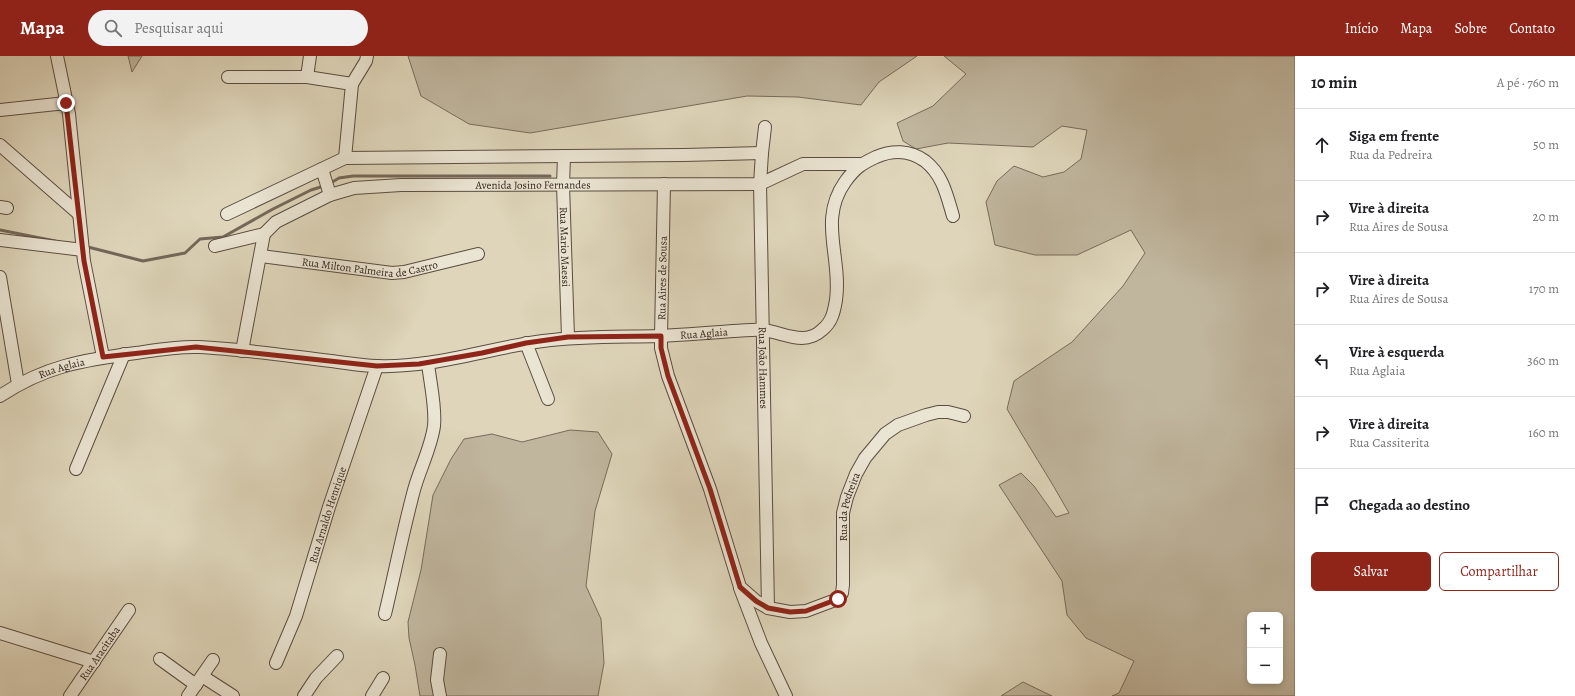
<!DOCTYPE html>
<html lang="pt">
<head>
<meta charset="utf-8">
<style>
	:root { --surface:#fff; --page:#f2f2f2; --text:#202124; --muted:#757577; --line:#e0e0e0; --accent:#8f2418 }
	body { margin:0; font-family:Alegreya,serif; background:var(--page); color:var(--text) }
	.controls { position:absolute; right:12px; bottom:12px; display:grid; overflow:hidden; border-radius:6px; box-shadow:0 2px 6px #0003 }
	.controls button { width:36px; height:36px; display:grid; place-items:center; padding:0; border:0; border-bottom:1px solid var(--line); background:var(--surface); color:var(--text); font:20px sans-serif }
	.stop { position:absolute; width:12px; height:12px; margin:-9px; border:3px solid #8f2418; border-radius:50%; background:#fff }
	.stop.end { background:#8f2418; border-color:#fff; box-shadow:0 1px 4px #0008 }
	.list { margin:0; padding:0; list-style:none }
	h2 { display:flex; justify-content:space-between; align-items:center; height:52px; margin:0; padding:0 16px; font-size:17px }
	h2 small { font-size:13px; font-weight:400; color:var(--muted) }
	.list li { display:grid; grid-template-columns:26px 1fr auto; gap:12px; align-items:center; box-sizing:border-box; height:72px; padding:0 16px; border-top:1px solid var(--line) }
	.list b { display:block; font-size:15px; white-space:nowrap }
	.list p { margin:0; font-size:13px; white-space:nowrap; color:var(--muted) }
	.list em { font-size:13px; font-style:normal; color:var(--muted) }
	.actions { display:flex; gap:8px; padding:12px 16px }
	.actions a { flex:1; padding:9px 0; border:1px solid var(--accent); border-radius:6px; text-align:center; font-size:14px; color:var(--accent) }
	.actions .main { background:var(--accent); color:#fff }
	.icon { flex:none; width:22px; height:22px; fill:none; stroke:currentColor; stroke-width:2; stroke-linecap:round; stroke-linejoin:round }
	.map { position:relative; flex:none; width:1295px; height:640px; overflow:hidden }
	header { display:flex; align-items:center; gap:24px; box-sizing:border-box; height:56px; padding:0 20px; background:var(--accent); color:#fff }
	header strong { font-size:19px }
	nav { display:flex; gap:22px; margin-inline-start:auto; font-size:14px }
	.search { width:280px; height:36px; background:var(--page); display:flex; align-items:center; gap:10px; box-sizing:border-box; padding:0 14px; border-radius:22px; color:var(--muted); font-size:15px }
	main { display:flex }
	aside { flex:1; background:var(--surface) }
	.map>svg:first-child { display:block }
</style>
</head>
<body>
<header>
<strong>Mapa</strong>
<div class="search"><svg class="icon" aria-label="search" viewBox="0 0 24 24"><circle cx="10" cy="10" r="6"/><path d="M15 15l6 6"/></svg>Pesquisar aqui</div>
<nav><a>Início</a><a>Mapa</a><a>Sobre</a><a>Contato</a></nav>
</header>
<main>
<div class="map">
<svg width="1295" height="640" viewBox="0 0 1295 640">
	<rect width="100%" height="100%" fill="#ded5ba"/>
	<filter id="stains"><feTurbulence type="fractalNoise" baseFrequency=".005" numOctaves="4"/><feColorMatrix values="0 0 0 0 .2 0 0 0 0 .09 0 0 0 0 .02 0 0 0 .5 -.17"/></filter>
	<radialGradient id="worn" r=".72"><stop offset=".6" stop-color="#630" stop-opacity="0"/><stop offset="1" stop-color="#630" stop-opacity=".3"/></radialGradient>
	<path fill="#c0b69e" stroke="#786b5b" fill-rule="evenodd" d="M128,0H142L132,16Z
		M408,0H917L879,26L861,49L798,41L747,40L530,77L469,68L421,40Z
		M944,0H1295V640H1112L1119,637L1134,605L1086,582L1067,559L1062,525L999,429L1021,417L1034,430L1056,461L1069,457C1049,421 1027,388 1007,353L1014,325L1072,286L1123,230L1145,197L1131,174L1077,199H1035L995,189L986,146L997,125L1014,110L1043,121L1064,116L1081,103L1087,74L1062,70L1033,91L948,87L916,93L903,85L897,67L933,50L966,18ZM1250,559H1280V625H1250Z
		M570,374L598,376L612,398L595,455L586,530L601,563L604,607L598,640H420L415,609L409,582L408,566L421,514L433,439L451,403L464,383L492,378L522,386Z
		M1023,626L1052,640H1001Z"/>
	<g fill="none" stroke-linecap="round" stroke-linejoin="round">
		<path stroke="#746758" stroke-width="3" d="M329,128L339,122L353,120H550
			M0,174L55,185
			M84,190L143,205L185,197L200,183L223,181L273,153L311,134L324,130"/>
		<g stroke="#5b4d40" stroke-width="14">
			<g id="minor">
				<path d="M57,0L69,58L84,205L103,301"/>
				<path d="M228,21H307L352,28"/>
				<path d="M307,21L310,0"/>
				<path d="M0,54L66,47"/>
				<path id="s1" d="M765,71L762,97L760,128L768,552"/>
				<path d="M0,89L79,158"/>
				<path id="s2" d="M564,100L563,129L568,281"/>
				<path d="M345,102L352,28L366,5L367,0"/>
				<path d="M322,113L330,139"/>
				<path id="s3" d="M664,128L661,280V292L668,320L710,433L740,531L756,545L768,552L790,556L806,555L838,543L842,537L843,529V457L847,441L856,418L865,402L885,378L898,369L926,359L938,356H948L964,360"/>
				<path d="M0,151L7,152"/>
				<path d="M227,158L345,102L684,99L762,97"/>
				<path d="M0,184L83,194"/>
				<path id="s4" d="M215,190L264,178L276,166L330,139L354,132L401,129L760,128L803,108H861"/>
				<path id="s5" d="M261,200L392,217L404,216L478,198"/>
				<path d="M0,221L18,328"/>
				<path d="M526,287L548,343"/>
				<path d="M242,295L264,178"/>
				<path id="s6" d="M0,340C45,310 83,304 136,297C156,294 178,290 199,291C243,293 288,300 331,305C347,307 362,310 377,310C434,312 488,292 543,285C581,280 620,281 658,280C683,279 708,277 733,275C743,275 753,273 762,274C783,276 804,291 822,274C832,266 834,256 836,244C842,201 818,164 845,126C855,112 861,108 876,101C892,94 910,94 925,105C943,119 947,140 953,160"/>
				<path d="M76,413L124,298"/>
				<path d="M740,532L761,587L786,640"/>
				<path d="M385,558C395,516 403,475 414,434C420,412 431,392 434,370C436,350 430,327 428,307"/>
				<path d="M0,577L94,606"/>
				<path d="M160,603L196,629"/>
				<path id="s7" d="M276,607L296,560L329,451L377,310"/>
				<path d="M202,620L233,640"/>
				<path id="s8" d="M70,640L129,554"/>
				<path d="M188,640L213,604"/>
				<path d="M304,640L316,622L337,600"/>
				<path d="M372,640L383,622"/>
				<path d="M440,640L437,624L440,598"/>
			</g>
		</g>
		<use href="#minor" stroke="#eae4d2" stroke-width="12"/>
	</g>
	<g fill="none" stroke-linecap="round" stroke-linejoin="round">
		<path stroke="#8f2418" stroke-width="5" d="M66,47L84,205L103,301L196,291L377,310L419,308L482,297L526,287L568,281L661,280V292L668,320L710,433L740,531L756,545L768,552L790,556L806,555L838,543"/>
	</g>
	<g text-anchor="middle" stroke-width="3" stroke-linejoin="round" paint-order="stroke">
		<g font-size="11" fill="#2f2018" stroke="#eae4d2">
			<text dy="4" stroke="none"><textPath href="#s4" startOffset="332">Avenida Josino Fernandes</textPath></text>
			<text dy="4" stroke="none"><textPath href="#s2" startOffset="91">Rua Mario Maessi</textPath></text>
			<text dy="4" stroke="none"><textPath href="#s5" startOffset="110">Rua Milton Palmeira de Castro</textPath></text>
			<text transform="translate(662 222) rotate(-89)" y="4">Rua Aires de Sousa</text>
			<text dy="4" stroke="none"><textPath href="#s6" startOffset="716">Rua Aglaia</textPath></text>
			<text dy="4" stroke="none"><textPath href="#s1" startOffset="241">Rua João Hammes</textPath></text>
			<text dy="4" stroke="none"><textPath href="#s6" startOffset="68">Rua Aglaia</textPath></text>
			<text dy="4" stroke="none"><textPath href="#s3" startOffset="618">Rua da Pedreira</textPath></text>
			<text dy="4" stroke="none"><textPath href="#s7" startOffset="157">Rua Arnaldo Henrique</textPath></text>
			<text dy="4" stroke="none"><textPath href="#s8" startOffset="52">Rua Aracitaba</textPath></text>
		</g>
	</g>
	<rect width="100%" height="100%" filter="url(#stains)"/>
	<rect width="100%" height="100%" fill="url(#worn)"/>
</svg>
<div class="controls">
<button>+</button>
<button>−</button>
</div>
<div class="stop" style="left:838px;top:543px"></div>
<div class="stop end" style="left:66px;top:47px"></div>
</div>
<aside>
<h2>10 min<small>A pé · 760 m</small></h2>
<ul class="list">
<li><svg class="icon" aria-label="ahead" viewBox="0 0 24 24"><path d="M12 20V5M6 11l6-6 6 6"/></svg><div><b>Siga em frente</b><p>Rua da Pedreira</p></div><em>50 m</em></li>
<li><svg class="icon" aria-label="right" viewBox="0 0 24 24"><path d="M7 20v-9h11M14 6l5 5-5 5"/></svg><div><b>Vire à direita</b><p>Rua Aires de Sousa</p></div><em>20 m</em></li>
<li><svg class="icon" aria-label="right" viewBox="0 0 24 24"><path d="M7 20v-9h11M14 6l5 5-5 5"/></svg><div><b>Vire à direita</b><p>Rua Aires de Sousa</p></div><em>170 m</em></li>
<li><svg class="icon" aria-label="left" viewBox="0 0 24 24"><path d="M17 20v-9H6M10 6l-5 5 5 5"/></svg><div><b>Vire à esquerda</b><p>Rua Aglaia</p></div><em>360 m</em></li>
<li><svg class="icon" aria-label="right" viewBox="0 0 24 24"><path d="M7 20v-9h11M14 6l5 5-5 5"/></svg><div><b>Vire à direita</b><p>Rua Cassiterita</p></div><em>160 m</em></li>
<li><svg class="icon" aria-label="arrive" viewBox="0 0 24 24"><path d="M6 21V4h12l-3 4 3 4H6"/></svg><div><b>Chegada ao destino</b></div></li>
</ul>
<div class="actions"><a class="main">Salvar</a><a>Compartilhar</a></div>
</aside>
</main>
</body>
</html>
